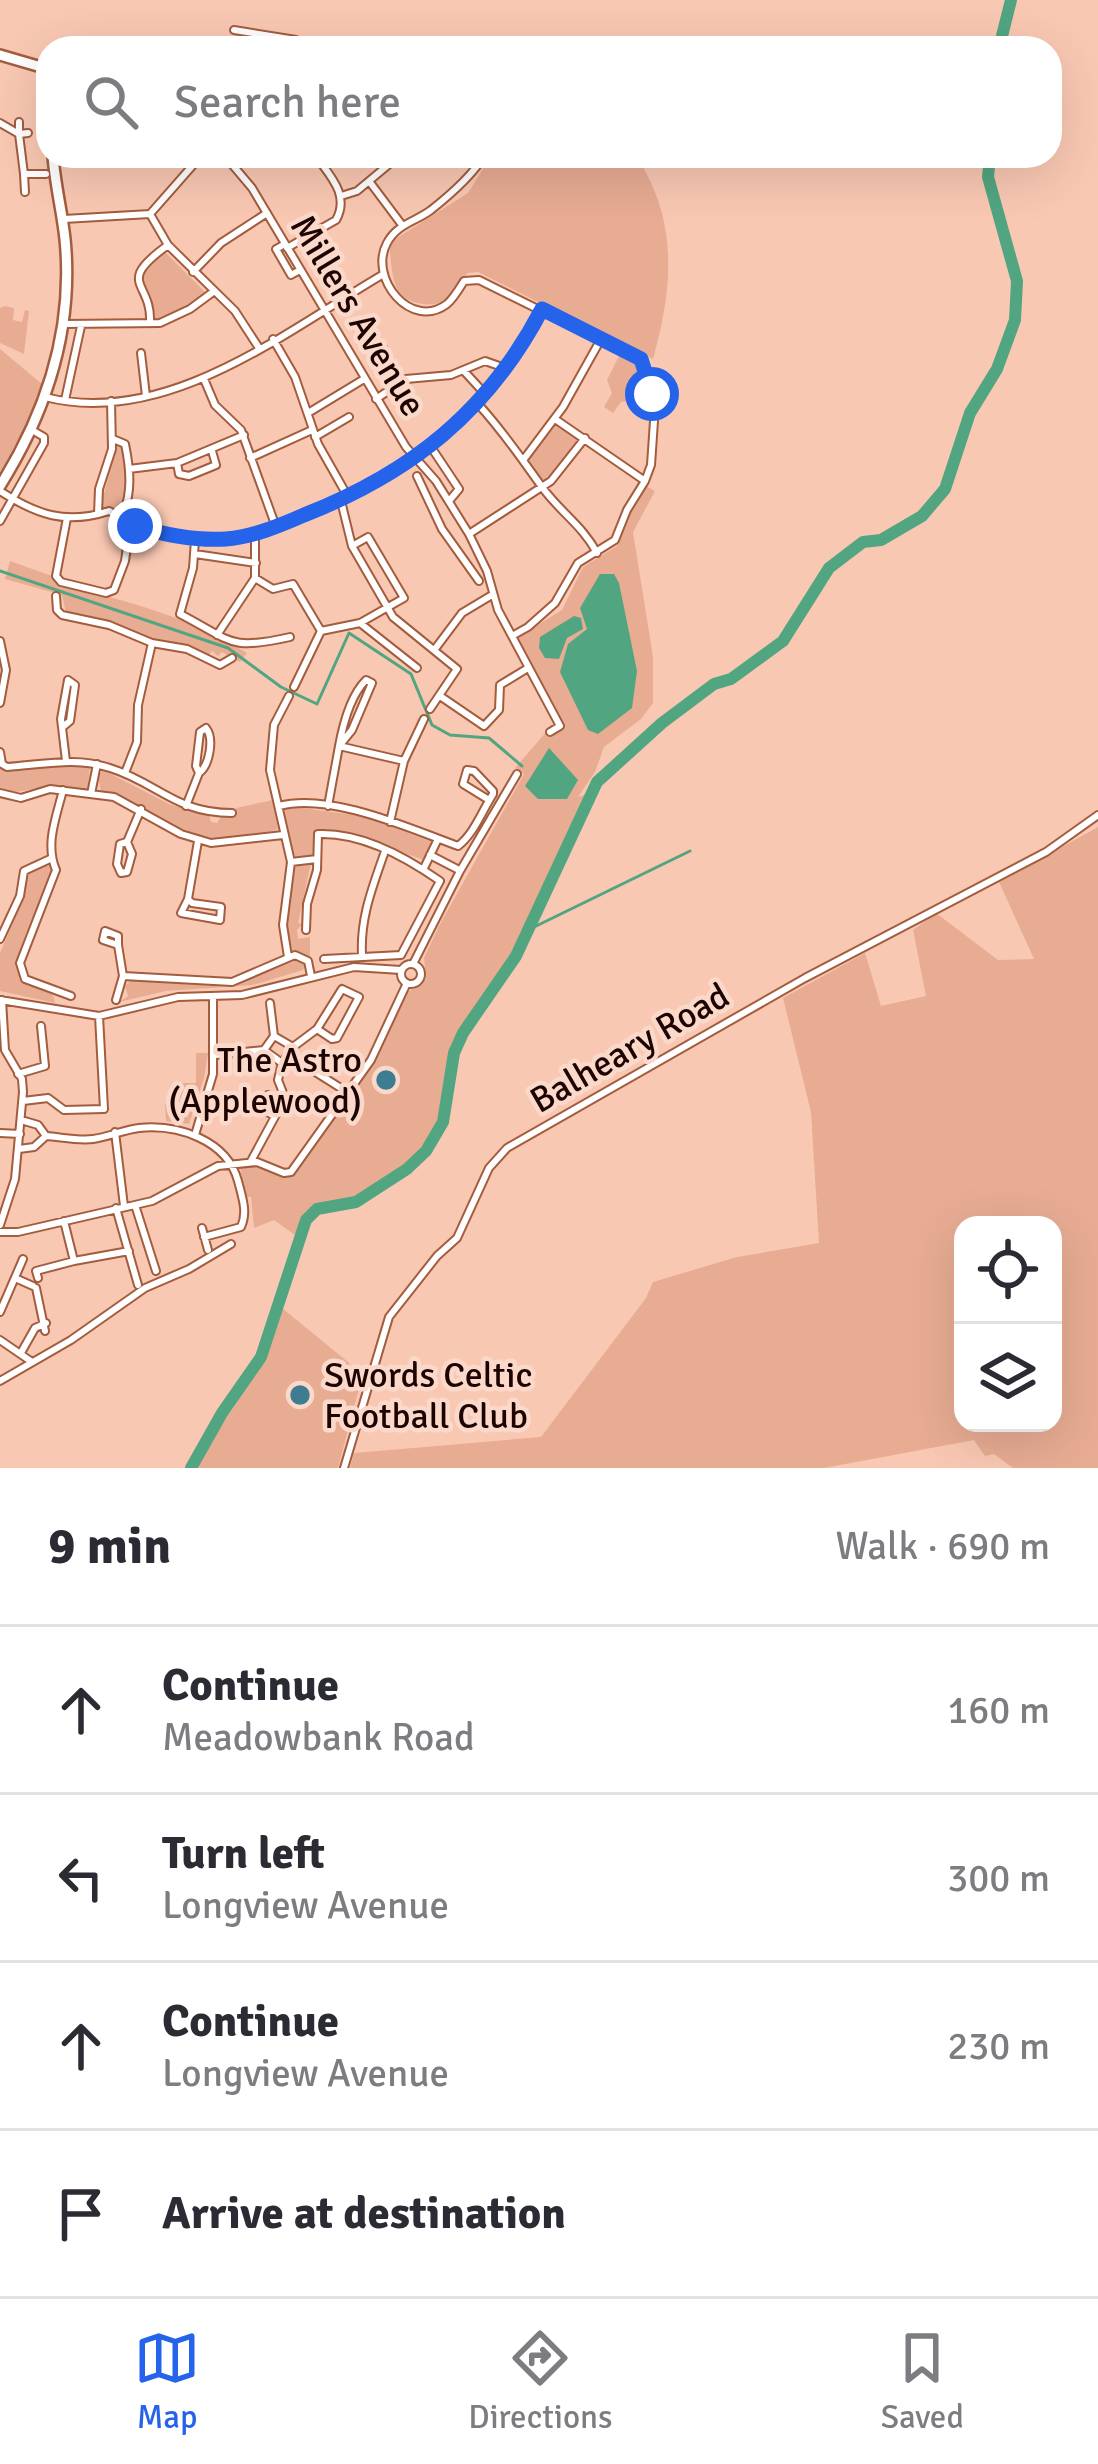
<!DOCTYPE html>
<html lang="en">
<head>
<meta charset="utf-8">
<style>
	:root { --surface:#fff; --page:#f7f7f7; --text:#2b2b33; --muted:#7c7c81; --line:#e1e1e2; --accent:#2563eb }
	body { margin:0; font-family:Signika,sans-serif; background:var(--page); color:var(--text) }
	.controls { position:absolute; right:36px; bottom:36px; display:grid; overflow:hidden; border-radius:24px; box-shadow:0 12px 48px #0002 }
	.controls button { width:108px; height:108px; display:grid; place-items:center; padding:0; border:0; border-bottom:3px solid var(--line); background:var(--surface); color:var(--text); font:60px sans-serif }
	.stop { position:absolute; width:36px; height:36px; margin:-27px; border:9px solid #2563eb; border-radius:50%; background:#fff }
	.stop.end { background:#2563eb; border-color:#fff; box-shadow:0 3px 12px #0008 }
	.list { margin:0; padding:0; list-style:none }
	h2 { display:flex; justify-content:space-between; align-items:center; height:156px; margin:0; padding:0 48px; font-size:51px }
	h2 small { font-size:39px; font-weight:400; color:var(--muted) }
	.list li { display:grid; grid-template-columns:78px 1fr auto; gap:36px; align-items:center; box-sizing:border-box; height:168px; padding:0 48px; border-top:3px solid var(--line) }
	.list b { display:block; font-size:45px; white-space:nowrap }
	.list p { margin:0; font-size:39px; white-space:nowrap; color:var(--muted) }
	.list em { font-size:39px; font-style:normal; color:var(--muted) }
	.icon { flex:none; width:66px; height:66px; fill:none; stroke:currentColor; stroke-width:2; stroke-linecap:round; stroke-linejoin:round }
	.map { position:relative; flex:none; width:1098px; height:1468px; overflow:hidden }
	.search { position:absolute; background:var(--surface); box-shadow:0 12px 48px #0002; left:36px; right:36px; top:36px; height:132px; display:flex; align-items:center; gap:30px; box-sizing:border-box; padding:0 42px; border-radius:36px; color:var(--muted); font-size:45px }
	.sheet { height:828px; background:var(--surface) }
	nav { display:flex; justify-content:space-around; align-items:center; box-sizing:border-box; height:168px; border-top:3px solid var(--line); background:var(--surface); font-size:33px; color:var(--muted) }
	nav a { display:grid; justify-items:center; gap:6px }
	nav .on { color:var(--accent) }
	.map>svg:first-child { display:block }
</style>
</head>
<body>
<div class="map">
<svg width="1098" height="1468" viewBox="0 0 1098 1468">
	<rect width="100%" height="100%" fill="#f9c8b3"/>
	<path fill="#e8ac93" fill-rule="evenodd" d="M491,156H636C679,221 673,287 653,359L478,272L468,273C460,280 457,289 450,296C442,303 433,306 423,304C388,300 393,269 389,243L468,193Z
		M164,251L207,294L190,307L155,320L142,288L143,273Z
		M5,306L14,308L13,320L22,322L25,310L29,311L24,354L0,343V308Z
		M0,349L42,384L25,427L0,472Z
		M620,354L638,364L647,399L621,402L613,413L604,407L612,393L607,380Z
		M557,424L578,438V442L554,475L543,482L528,460Z
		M118,442L123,445L127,485L119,512L100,508Z
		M646,486L655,491L633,532L653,657V703L641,719L604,747L595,772L578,797L590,793C579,841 541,917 514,959C496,989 465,1018 454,1051C443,1089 451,1123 422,1154C410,1168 373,1197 355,1202C325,1211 315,1205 295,1235L274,1220L254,1228L251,1197H245L240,1166L266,1167L282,1176L295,1173L371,1068L408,992L426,979L424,958L440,924L524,774L515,768L554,723L527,672L534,667L518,637L562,610L583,567L617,546L628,509Z
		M10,561L52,576L63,585C126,601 194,618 247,653L240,662L222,652L218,656L212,651L209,655C186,644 165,644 141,637C113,629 98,615 66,613L62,595L5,579Z
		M53,765L90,767L87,791L50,786L10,793L0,788V768L17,771Z
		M103,770L171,805L209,815L211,822L217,823L221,817L233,816L236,808L273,800L278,829C243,841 201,844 168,823C146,810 127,794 101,792L98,777Z
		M287,806L363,816L432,842L424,860L373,842L317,833L315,856L296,859L286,836L283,808Z
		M1098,827V1468H1013L994,1454L985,1456L974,1440L824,1468H350L354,1453L541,1437L646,1298L653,1282L737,1257L819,1243L811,1112L783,998L865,953L881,1006L926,996L913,930L936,913L998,960L1034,959L999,882ZM1053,1225V1423H963V1225Z
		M311,863L298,923L302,924L297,930L298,939L310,937V956L292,952L286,922L295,867Z
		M38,866H50L52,870C44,903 10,948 20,979L53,995L55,1003L0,991V953L19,909L29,870Z
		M300,959L305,965L303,970L253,985L166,991L119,1002L128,996L125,986L131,980L227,987Z
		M196,1053H208L204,1078L189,1124L166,1121L165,1104L179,1103L178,1083H196Z
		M282,1308L348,1362L361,1381L338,1468H193L261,1366Z"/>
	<path fill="#52a581" d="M600,574H614L619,583L637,671L632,708L598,734L588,730L560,672L568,644L587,629L580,608Z
		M574,616L581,618L583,629L567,638L559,659L545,658L539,648L540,637Z
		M549,748L578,780L567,799H538L525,786Z"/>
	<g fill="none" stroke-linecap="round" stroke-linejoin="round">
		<path stroke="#52a581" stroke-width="3" d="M0,571L228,648L281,687L317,704L349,633L411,674L432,725L450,735L489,738L522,766
			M530,929L690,851"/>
		<path stroke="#52a581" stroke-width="12" d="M999,48L1011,0
			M191,1468L222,1413L261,1357L306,1220L317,1209L356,1202L407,1169L426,1151L443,1122L454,1053L463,1033L516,956L597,782L662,723L714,684L731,679L783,641L829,568L863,542L881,540L922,516L945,489L970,413L997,369L1015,320L1017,281L988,177L990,156"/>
		<g stroke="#a35c3d" stroke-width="10">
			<path id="street" d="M234,30L296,40L300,48
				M344,48H373
				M19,122V134L28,133
				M0,123L19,134L24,174H46
				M225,156L252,188L406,447L436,481L469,534L487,571L498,610L560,726L550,732
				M484,156C472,176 450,195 431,210C415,222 397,224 387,243C368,278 411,331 447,304C454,298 459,289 464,281L479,280L641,360L652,394L654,421L651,465L645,481L627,510L615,540L578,563L555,603L528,627L512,636
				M24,174L25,192
				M369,181L402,225
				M341,196L357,191L399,156
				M150,214L201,156
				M64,219L150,214L168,245L235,311L259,348
				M285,244L276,249L291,275L300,270
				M287,248L336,220C350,195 330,176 316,156
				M193,272L221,243L267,213
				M150,322C152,281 114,284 168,245
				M64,324L160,323L190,309L213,292
				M273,339L295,377L318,444L348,497
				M384,349L378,352L397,385
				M141,353L146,396
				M464,371L486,395
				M204,379L215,405L241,430L276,527
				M45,397C166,428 285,332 382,275
				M376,399L406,379L451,375L485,361L505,368
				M65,400L81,326
				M478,404C503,431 521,458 542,487C559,511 583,526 597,553
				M308,413L364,379
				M555,419L645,481
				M315,437L349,417
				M113,439L125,444C130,468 133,495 121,517
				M431,447L459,489L449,501
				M250,458L312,430
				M524,459L563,407L601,339
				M177,463L179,474L189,476L216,465L212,451
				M129,469L177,463L244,435
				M417,476L442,529L479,581
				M0,491C37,515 66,525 109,511C118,515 123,521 132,526C149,534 176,538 195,540C234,543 267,530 302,516C410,473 487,413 542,309
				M341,501L352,546L393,617L457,669L430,709
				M98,514L99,489L112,449L111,401
				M67,518L56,576L61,582L106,593L114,590L125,561L130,525
				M0,521L44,443V437L32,430
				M469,534L551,481L585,438
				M195,540L193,568L180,614C232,641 229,651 290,637
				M195,554L256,563
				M255,578L273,589L293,584L321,631
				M56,596L57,610L62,615L109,625L152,643L187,649L220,665L232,658
				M360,623L417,668
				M217,635L255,578V534
				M0,641L6,670L0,703
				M435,649L462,613L492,595
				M294,687L321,631L360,623L404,598L368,537L352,546
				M440,696L484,726L499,710L500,685L528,668
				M64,726L70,721L75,685L68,680L61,719L66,761
				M0,752L2,764L7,767C42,765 75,756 110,768C158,783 175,813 232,813
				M125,773L137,742L138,705L152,643
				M63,790C56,818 45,844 56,870L20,963L25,979L71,996
				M0,793L21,798L50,789L114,797L181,834L211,843L283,835
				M91,794L97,764
				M186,806L199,773L196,766L200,732L206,728C214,738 210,765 199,773
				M279,806C330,792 411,829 458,846C474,834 482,811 493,794V791L474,771L467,770L463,784L489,800
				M328,806L339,746L352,730L372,683L366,680C350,696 343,724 339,746L404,761
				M390,822L404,761L424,719
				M127,842L120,844L117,864L121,873L127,872L132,854L127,842L141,809
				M430,855L459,870
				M291,862L317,859
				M424,868L437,841
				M188,899L192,903L221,907L220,920L181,913L188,899L198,841
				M306,930L307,904L317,870L318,834C362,832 406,857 440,881L401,955L324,959
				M0,939L20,896L24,871L50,859
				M362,955C360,917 373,886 385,851
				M288,957L283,925L291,862L270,770L274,725L289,696
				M401 974a10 10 0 1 1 20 0a10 10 0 1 1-20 0Z
				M413,964L460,871L517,774
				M123,976L232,982L295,955L308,961L311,976
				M0,1000L99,1016L178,997L242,995L354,967L401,970
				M116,1000L123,976L118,945L103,940L105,931L118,936V945
				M270,1003L274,1036L264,1050L282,1063L293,1047L274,1036
				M293,1047L317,1029L342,989L359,997L337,1038L332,1039L317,1029
				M215,1055L264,1050
				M290,1056L347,1092
				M18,1074L45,1066L41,1026
				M268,1095L282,1104
				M23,1101L48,1098L64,1110L104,1109L99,1016
				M260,1107L274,1116
				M115,1132L124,1206
				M0,1133L20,1134
				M195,1135L213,1074V998
				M46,1136C61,1137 78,1141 93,1139C108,1137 123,1130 139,1128C178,1124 227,1140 238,1181C242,1197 248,1212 241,1227L204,1237
				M19,1149L34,1147L46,1136L38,1125L21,1120
				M251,1161L285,1098L278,1080L282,1063
				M135,1205L156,1271
				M116,1208L138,1285
				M0,1225L15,1179L23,1092L22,1079L5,1050L2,1000
				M202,1228L208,1250
				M0,1232H18L152,1201L218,1166L257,1162L284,1173L291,1172L371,1060L407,983
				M74,1261L129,1251
				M15,1278L33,1286
				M38,1278L36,1271L74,1261L64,1221
				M36,1288L45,1331
				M0,1312L23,1259
				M0,1340L32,1362
				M22,1351L35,1328L46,1323
				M0,1381L71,1340L145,1288L189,1269L231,1244
				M344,1468L389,1317L437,1256L457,1238L489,1168L507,1148L805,978L1046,852L1098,815"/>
		</g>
		<g stroke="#a35c3d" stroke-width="14">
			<path id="secondary" d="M0,55L48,69
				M0,486C47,411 74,329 65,239C62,211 55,184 53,156"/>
		</g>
		<use href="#street" stroke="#fff" stroke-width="6"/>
		<use href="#secondary" stroke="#fff" stroke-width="9"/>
	</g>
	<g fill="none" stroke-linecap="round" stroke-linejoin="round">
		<path stroke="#2563eb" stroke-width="15" d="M135,526C165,535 194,541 226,539C252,537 279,526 304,515C411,473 488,412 542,309L641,359L652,394"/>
	</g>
	<g fill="#3e7c92" stroke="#fad9cb" stroke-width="4.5">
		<circle cx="386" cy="1080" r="12"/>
		<circle cx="300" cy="1395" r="12"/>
	</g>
	<g text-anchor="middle" stroke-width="9" stroke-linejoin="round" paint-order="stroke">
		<g font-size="36" fill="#1e0400" stroke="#fad9cb">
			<text transform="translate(359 315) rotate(59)" y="13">Millers Avenue</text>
			<text transform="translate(629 1047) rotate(-30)" y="13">Balheary Road</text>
		</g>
		<g font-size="36" fill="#1e0400" stroke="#fad9cb" text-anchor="end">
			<text x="362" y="1072">The Astro<tspan x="362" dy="41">(Applewood)</tspan></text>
			<text x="324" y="1387" text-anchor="start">Swords Celtic<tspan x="324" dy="41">Football Club</tspan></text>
		</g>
	</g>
</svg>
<div class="controls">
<button><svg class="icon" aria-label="locate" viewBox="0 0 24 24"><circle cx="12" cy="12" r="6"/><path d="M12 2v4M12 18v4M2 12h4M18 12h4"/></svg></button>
<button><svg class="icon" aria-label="layers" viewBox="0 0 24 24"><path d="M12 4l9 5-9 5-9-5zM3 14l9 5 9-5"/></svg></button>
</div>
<div class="stop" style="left:652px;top:394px"></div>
<div class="stop end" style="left:135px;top:526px"></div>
<div class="search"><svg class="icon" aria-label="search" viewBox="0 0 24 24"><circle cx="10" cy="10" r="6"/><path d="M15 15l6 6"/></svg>Search here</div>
</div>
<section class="sheet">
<h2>9 min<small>Walk · 690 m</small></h2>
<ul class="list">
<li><svg class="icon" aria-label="ahead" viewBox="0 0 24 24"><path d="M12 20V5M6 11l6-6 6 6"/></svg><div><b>Continue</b><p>Meadowbank Road</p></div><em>160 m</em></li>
<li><svg class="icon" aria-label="left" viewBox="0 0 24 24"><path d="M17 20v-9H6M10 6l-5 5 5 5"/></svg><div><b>Turn left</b><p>Longview Avenue</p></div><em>300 m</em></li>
<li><svg class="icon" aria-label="ahead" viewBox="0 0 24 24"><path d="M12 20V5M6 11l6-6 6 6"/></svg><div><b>Continue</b><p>Longview Avenue</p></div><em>230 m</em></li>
<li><svg class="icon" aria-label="arrive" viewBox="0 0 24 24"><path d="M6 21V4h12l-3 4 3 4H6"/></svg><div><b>Arrive at destination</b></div></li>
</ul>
</section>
<nav>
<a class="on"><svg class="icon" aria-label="map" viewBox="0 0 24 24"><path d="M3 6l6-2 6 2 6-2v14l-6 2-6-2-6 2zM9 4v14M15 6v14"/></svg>Map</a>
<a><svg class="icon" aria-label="directions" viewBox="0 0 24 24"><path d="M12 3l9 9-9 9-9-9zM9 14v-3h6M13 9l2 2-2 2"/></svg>Directions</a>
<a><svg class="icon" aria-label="saved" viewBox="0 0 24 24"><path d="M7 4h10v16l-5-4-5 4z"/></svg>Saved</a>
</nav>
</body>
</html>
